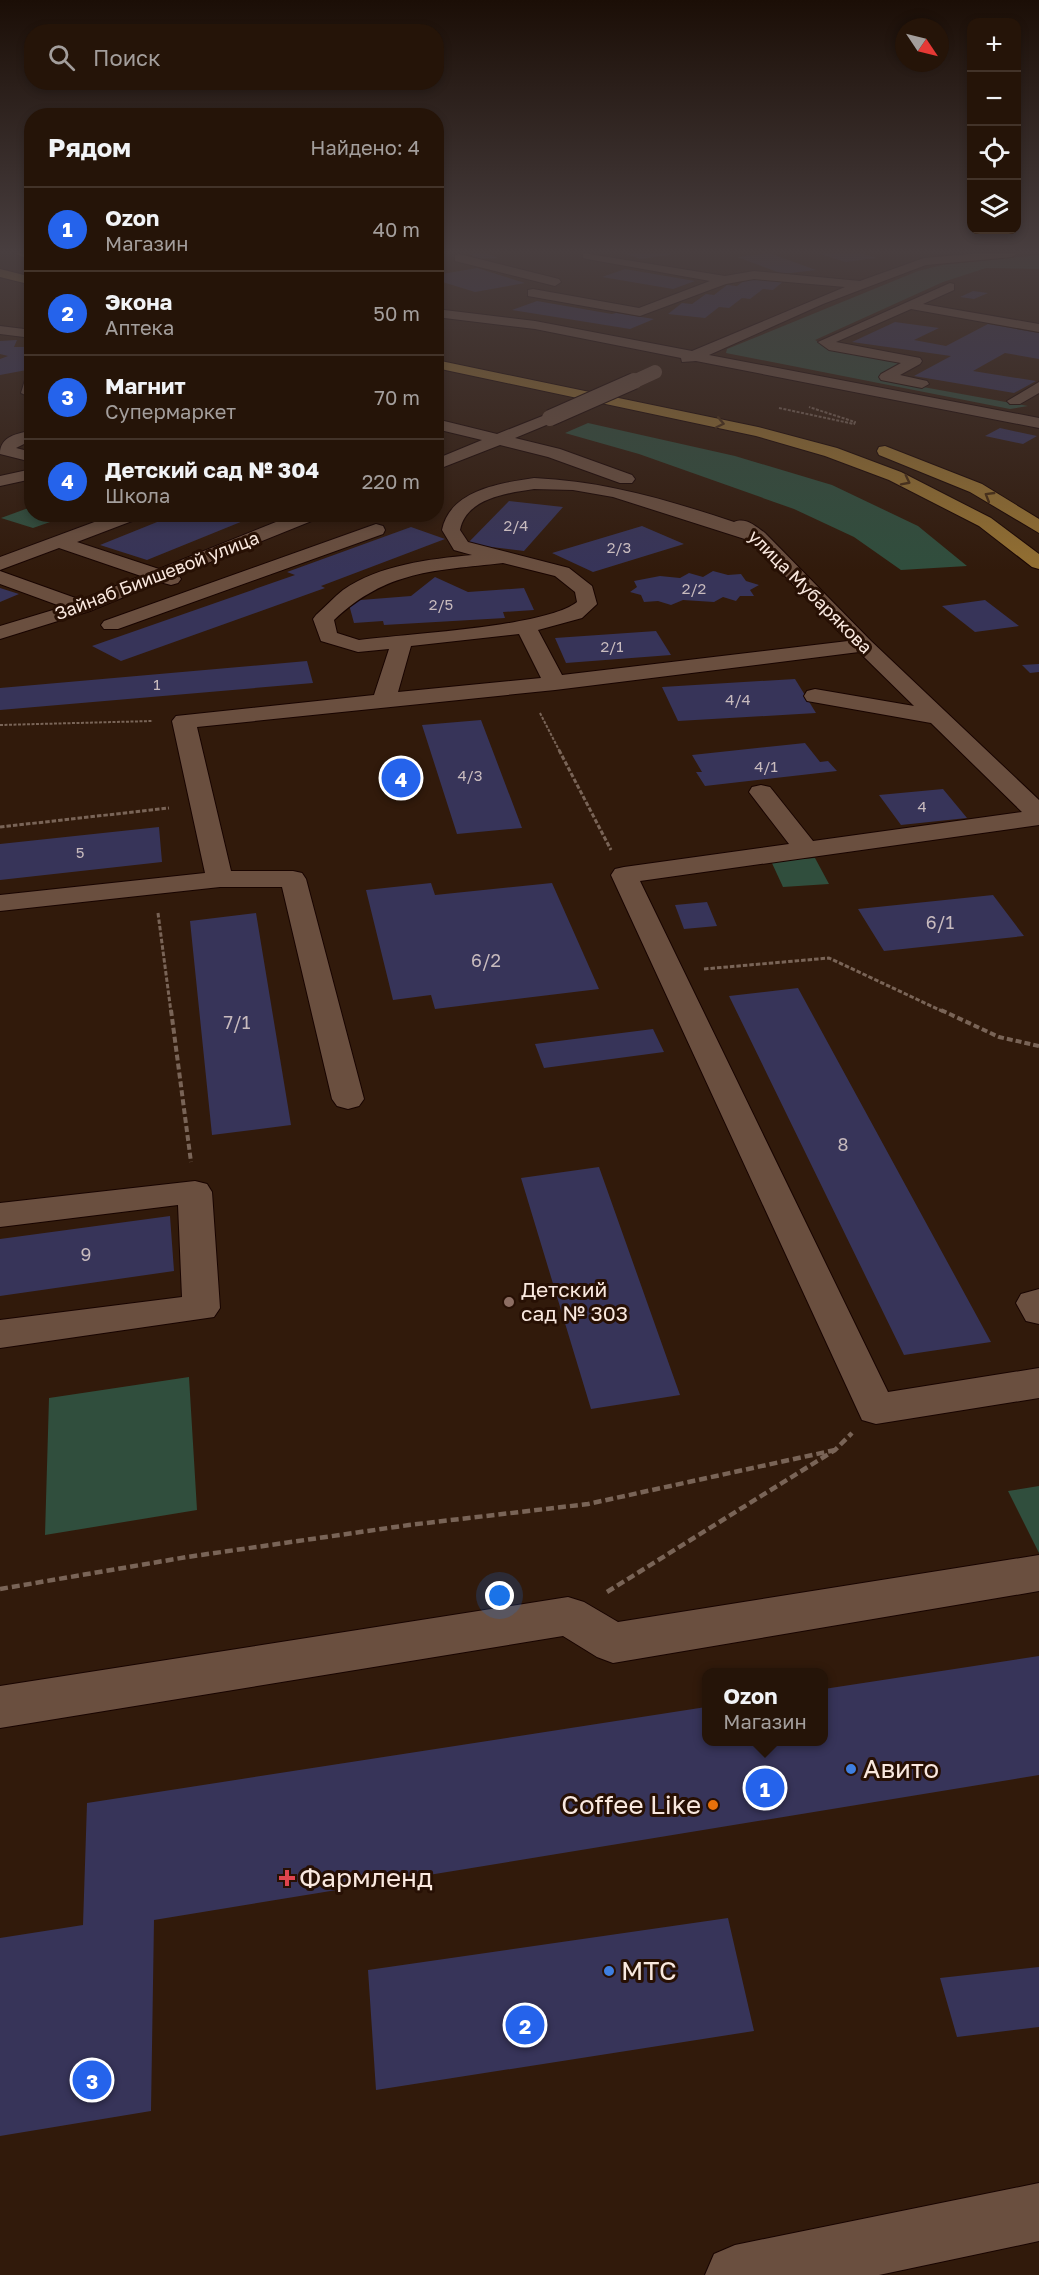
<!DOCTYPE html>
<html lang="ru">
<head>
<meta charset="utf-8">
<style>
	:root { --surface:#251408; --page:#312116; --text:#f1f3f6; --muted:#a39e9c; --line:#423329; --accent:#2563eb }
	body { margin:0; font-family:"Golos Text",sans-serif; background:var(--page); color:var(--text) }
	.controls { position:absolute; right:18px; top:18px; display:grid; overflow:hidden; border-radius:12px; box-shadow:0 3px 9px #0003 }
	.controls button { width:54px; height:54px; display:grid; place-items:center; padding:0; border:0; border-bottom:2px solid var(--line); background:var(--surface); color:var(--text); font:30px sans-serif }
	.compass { position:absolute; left:895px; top:18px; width:54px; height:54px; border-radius:50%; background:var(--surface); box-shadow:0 3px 9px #0003; rotate:125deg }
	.you { position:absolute; left:500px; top:1596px; width:21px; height:21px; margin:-15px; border:4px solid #fff; border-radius:50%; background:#1a73e8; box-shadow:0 0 0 9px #1a73e833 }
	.badge { display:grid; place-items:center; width:39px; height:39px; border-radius:50%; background:var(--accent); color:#fff; font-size:20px; font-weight:700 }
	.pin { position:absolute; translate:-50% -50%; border:3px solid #fff; box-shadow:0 2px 6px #0006 }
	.popup { position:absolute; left:702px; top:1668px; width:126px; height:78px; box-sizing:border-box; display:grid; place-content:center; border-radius:12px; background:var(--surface); filter:drop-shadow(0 2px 4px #0005); font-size:20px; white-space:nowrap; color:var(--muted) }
	.popup b { font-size:22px; color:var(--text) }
	.popup::after { content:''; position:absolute; left:50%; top:100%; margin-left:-12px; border:12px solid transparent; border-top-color:var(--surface) }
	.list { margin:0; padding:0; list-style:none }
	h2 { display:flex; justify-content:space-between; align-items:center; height:78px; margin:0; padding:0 24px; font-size:26px }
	h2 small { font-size:20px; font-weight:400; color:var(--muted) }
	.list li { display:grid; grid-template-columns:39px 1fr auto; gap:18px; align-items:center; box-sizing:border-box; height:84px; padding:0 24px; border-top:2px solid var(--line) }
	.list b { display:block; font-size:22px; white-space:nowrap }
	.list p { margin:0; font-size:20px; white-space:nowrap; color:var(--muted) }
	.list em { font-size:20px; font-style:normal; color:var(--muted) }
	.icon { flex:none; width:33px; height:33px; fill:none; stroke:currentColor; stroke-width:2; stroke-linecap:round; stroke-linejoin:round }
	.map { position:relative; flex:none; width:1039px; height:2275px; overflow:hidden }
	.search { position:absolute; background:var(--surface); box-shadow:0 3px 9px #0003; left:24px; top:24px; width:420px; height:66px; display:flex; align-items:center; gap:15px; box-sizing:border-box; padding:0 21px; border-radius:24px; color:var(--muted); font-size:22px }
	.panel { position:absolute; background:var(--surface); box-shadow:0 3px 9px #0003; left:24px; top:108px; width:420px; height:414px; border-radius:24px }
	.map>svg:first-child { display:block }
</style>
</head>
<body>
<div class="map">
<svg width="1039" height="2275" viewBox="0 0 1039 2275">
	<rect width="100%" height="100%" fill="#311a0b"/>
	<path fill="#304e3d" d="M1039,255V269L986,268L943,282L815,340L828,347L904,363L879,379L1028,406L1010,409L726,353L727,349L918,271L942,265Z
		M588,423L735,456L832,485L918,526L967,566L901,570L854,537L794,509L639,454L565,433Z
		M31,507L32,514L70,515L33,528L1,518Z
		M815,858L829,884L783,887L771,861Z
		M189,1377L197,1510L45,1535L49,1398Z
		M1039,1486V1553L1008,1491Z"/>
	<path fill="#373459" d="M487,253L498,258L478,259L469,254Z
		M623,253H676V254L640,259Z
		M769,253L816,270L783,274L737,257Z
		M818,253H861L877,258L845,262Z
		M477,268L525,283L475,292L436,280V275Z
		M625,269L695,281L673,289L602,277Z
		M749,277L785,280L773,290L763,289L750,299L742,298L729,308L719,307L705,318L668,314L682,303L692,304L706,294L714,295L727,285L737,286Z
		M973,291L988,293L974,299L960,297Z
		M537,301L612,314L616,313L654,319L630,329L512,310Z
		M895,322L939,328L914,340L946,346L988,324L1039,333V359L1005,353L973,371L1036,381L1014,393L914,376L951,356L852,342Z
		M17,340L14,347H32V369L0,375V359L8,356L0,354V341Z
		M1000,428L1037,436L1023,444L985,436Z
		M509,501L563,507L524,551L467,544Z
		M177,514L258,515L147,560L100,545Z
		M642,526L684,544L593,572L552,553Z
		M411,527L445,539L321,586L325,588L121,661L92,646L295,575L287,572Z
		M713,571L728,575L741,574L746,581L759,585L750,590L754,596H740L736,601L723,597L714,602L683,600L671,605L658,601L644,602L641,595L630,592L637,587L634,581L660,576L680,578L689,573L703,577Z
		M435,577L468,592L524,588L534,610L503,612L505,618L384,625L383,621L354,623L348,601L411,596Z
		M0,588L19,594L0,602Z
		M985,600L1019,626L975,632L942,606Z
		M656,631L671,655L566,663L555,638Z
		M307,661L313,683L0,710V688Z
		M1039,664V672L1030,673L1022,665Z
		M795,679L816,713L678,721L662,687Z
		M481,720L522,828L457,834L422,725Z
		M805,743L820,762L828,761L837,771L705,786L696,772H702L692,755Z
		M943,789L967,818L901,825L879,795Z
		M159,827L162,862L0,880V844Z
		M431,883L435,895L552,883L599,989L435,1009L431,995L393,1000L366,890Z
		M993,895L1024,936L884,951L858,909Z
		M707,902L717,926L684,929L675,905Z
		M256,913L291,1125L212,1135L190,921Z
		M798,988L991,1342L904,1355L729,996Z
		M653,1029L664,1052L544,1068L535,1044Z
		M599,1167L680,1395L591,1409L521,1178Z
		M170,1216L174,1271L0,1296V1239Z
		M1039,1656V1775L154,1920L151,2111L0,2136V1938L83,1925L87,1803L706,1707V1742H824V1689Z
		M728,1918L754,2031L376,2090L368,1970Z
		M1039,1967V2027L957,2037L940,1978Z"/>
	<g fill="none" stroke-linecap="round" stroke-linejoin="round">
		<g stroke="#180400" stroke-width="2">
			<path id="minor" d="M583,253L725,276L754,271L860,281L924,258L982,253H1018L1012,257L926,265L823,304L709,355L1039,418V428L696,361L682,362L681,358L535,329L436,317V309L535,321L692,351L845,287L754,279L726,284L640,316L528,296V290L533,289L639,308L710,281L587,259L583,258Z
				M459,254L559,279L561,282L555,286L455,261V255Z
				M950,283L954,284V290L923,304L1039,324V332L911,309L836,342L920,358L922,361L920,364L900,375L927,381L929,384L922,388L881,380L879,377L881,374L901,363L829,350L818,342Z
				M0,326L32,330V338L0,334Z
				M32,376V398L21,393L25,380Z
				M1039,382V393L1020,404H1010L1007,401Z
				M550,413L556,415L558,418L556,421L515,438L560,449L632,475L635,479L632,483H620L548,457L500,445L436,470V459L482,440L436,429V419L497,434Z
				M32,430V440L16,448L32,452V462L0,454C0,436 17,434 32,430Z
				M32,469V479L0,486V476Z
				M534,478C604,481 668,500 734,522C746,517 755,526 765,533L871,641L1039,800V825L640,881L888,1392L1039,1368V1398L876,1424L862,1420L611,875L615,869L624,867L789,844L749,792L752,787L761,785L770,787L813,841L1022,812L931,723L807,701L804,696L807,691L815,689L914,706L859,652L555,690L197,727L231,871H293L302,873L306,879L364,1099L359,1106L348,1109L337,1106L332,1099L282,887H220L0,911V895L205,873L172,721L176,716L374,695L389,649L358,652L321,641L313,619L316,615C325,607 334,597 343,590C379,565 429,559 472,555L454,550L442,530C450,490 500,483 534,478ZM534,489L573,490L613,497L751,541L848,641L562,675L538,630L582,618L597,604L592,586L569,568L468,542L460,530C466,498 508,493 534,489ZM503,563L555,576L575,592L577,602C546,627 404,634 359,640L337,633L334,620C387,570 434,571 503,563ZM519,634L541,678L398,692L411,646Z
				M116,514H143L140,518L77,542L159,569L296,514H322L319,518L178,575L181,579L178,583L171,585L160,582L90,611L0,639V626L63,607L0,584V571L81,600L141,576L59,548L0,570V557Z
				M376,524L383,526L385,530L383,534L118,629H104L101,625L104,621Z
				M195,1181L207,1184L212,1192L220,1308L214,1317L0,1348V1320L182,1297L178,1205L0,1227V1203Z
				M1039,1289V1324L1026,1321L1016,1303L1021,1294Z
				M1039,1555V1591L613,1663L597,1657L563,1636L0,1728V1686L568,1597L584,1602L618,1622Z
				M1039,2183V2241L879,2275H705L714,2254L735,2245Z"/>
		</g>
		<g stroke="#180400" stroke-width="2">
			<path id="major" d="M14,253L32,254V261Z
				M0,269L32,277V285L0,277Z
				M436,360L758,427L837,448L901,472L991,518L1039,554V569L1032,567L979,526L889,480L825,456L756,436L436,368Z
				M885,446L982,484L1039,519V533L970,492L879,455L877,451L879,447Z"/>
		</g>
		<path stroke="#796457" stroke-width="2" stroke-dasharray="3 1.5" stroke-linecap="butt" d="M779,408L854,424L855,422L809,407
			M540,713L560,752
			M0,725L153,721"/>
		<path stroke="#796457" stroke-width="3" stroke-dasharray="4.5 2" stroke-linecap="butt" d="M559,750L611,850
			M0,827L169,808
			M158,913L171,1012
			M704,969L829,958L944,1012"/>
		<path stroke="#796457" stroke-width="4" stroke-dasharray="6 3" stroke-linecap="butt" d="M171,1010L191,1162
			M941,1010L999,1037L1039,1046"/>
		<path stroke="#796457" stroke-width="4.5" stroke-dasharray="8 4" stroke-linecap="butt" d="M0,1589L187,1557L409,1525L588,1504L835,1450
			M607,1592L835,1450L852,1433"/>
		<use href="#minor" fill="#6a4f3f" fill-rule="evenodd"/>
		<use href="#major" fill="#936f31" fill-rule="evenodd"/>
		<g stroke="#180400" stroke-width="14" stroke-linecap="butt">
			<path id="minor-bridge-far1" d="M631,383L655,372"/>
		</g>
		<g stroke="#180400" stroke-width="18" stroke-linecap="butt">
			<path id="minor-bridge" d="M550,418L634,381"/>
		</g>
		<use href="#minor-bridge-far1" stroke="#6a4f3f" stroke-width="14"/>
		<use href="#minor-bridge" stroke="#6a4f3f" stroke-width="16"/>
	</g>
	<defs><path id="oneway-chevron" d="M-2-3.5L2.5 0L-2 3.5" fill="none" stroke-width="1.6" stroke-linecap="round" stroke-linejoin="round" transform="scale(1.5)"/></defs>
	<g stroke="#472c12">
		<use href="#oneway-chevron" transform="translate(720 423) rotate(12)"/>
		<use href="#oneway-chevron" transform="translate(906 481) rotate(27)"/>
		<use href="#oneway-chevron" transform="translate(989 496) rotate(-149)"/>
	</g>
	<linearGradient id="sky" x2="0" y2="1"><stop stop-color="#1b0e06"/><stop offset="0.44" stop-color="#483e3f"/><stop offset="1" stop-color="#483e3f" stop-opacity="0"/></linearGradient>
	<rect width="1039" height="571" fill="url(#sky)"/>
	<circle fill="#8d6e63" stroke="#271004" stroke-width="2" cx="509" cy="1302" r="6"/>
	<g fill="#3f7fe0" stroke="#271004" stroke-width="2">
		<circle cx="851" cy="1769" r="6"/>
		<circle cx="609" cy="1971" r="6"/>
	</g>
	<circle fill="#e8710a" stroke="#271004" stroke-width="2" cx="713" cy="1805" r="6"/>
	<path fill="#e0444e" stroke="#271004" stroke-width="2" d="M284 1869h6v6h6v6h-6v6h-6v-6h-6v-6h6z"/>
	<g text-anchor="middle" stroke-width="6" stroke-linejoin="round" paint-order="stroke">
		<g font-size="15" fill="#c8bbbe">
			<text x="516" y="531">2/4</text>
			<text x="619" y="553">2/3</text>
			<text x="694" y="594">2/2</text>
			<text x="441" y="610">2/5</text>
			<text x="612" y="652">2/1</text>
			<text x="157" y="690">1</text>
			<text x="738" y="705">4/4</text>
			<text x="766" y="772">4/1</text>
			<text x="470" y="781">4/3</text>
			<text x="922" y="812">4</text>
			<text x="80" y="858">5</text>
		</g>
		<g font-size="18" fill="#f9e8df" stroke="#271004">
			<text transform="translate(157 576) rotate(-21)" y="6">Зайнаб Биишевой улица</text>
			<text transform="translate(810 592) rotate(45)" y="6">улица Мубарякова</text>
		</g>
		<g font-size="18" fill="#c8bbbe">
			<text x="940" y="929">6/1</text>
			<text x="486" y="967">6/2</text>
			<text x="237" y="1029">7/1</text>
			<text x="843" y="1151">8</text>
			<text x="86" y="1261">9</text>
		</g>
		<g font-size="21" fill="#f9e8df" stroke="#271004" text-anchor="start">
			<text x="521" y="1297">Детский<tspan x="521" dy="24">сад № 303</tspan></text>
		</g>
		<g font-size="26" fill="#f9e8df" stroke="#271004" text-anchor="start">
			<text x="863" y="1778">Авито</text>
			<text x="701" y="1814" text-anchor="end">Coffee Like</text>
			<text x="299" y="1887">Фармленд</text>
			<text x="621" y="1980">МТС</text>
		</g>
	</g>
</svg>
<div class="controls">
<button>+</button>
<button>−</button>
<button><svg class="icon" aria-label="locate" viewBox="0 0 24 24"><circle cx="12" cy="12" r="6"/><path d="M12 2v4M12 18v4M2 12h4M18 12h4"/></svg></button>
<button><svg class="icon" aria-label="layers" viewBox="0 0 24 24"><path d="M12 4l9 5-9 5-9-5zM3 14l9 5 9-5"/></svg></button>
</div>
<svg class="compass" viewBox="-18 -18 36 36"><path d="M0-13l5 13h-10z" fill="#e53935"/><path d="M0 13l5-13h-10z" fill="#a39e9c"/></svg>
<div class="you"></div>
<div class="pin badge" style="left:765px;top:1788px">1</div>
<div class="popup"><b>Ozon</b>Магазин</div>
<div class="pin badge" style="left:525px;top:2025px">2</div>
<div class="pin badge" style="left:92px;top:2080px">3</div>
<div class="pin badge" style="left:401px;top:778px">4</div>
<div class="search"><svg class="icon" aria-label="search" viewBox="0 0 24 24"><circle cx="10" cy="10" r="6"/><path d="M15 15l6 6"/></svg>Поиск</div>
<section class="panel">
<h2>Рядом<small>Найдено: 4</small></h2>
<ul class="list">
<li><span class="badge">1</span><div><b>Ozon</b><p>Магазин</p></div><em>40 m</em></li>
<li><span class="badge">2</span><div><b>Экона</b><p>Аптека</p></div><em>50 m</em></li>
<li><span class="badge">3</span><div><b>Магнит</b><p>Супермаркет</p></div><em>70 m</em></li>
<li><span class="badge">4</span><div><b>Детский сад № 304</b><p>Школа</p></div><em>220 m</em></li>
</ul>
</section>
</div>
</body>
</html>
